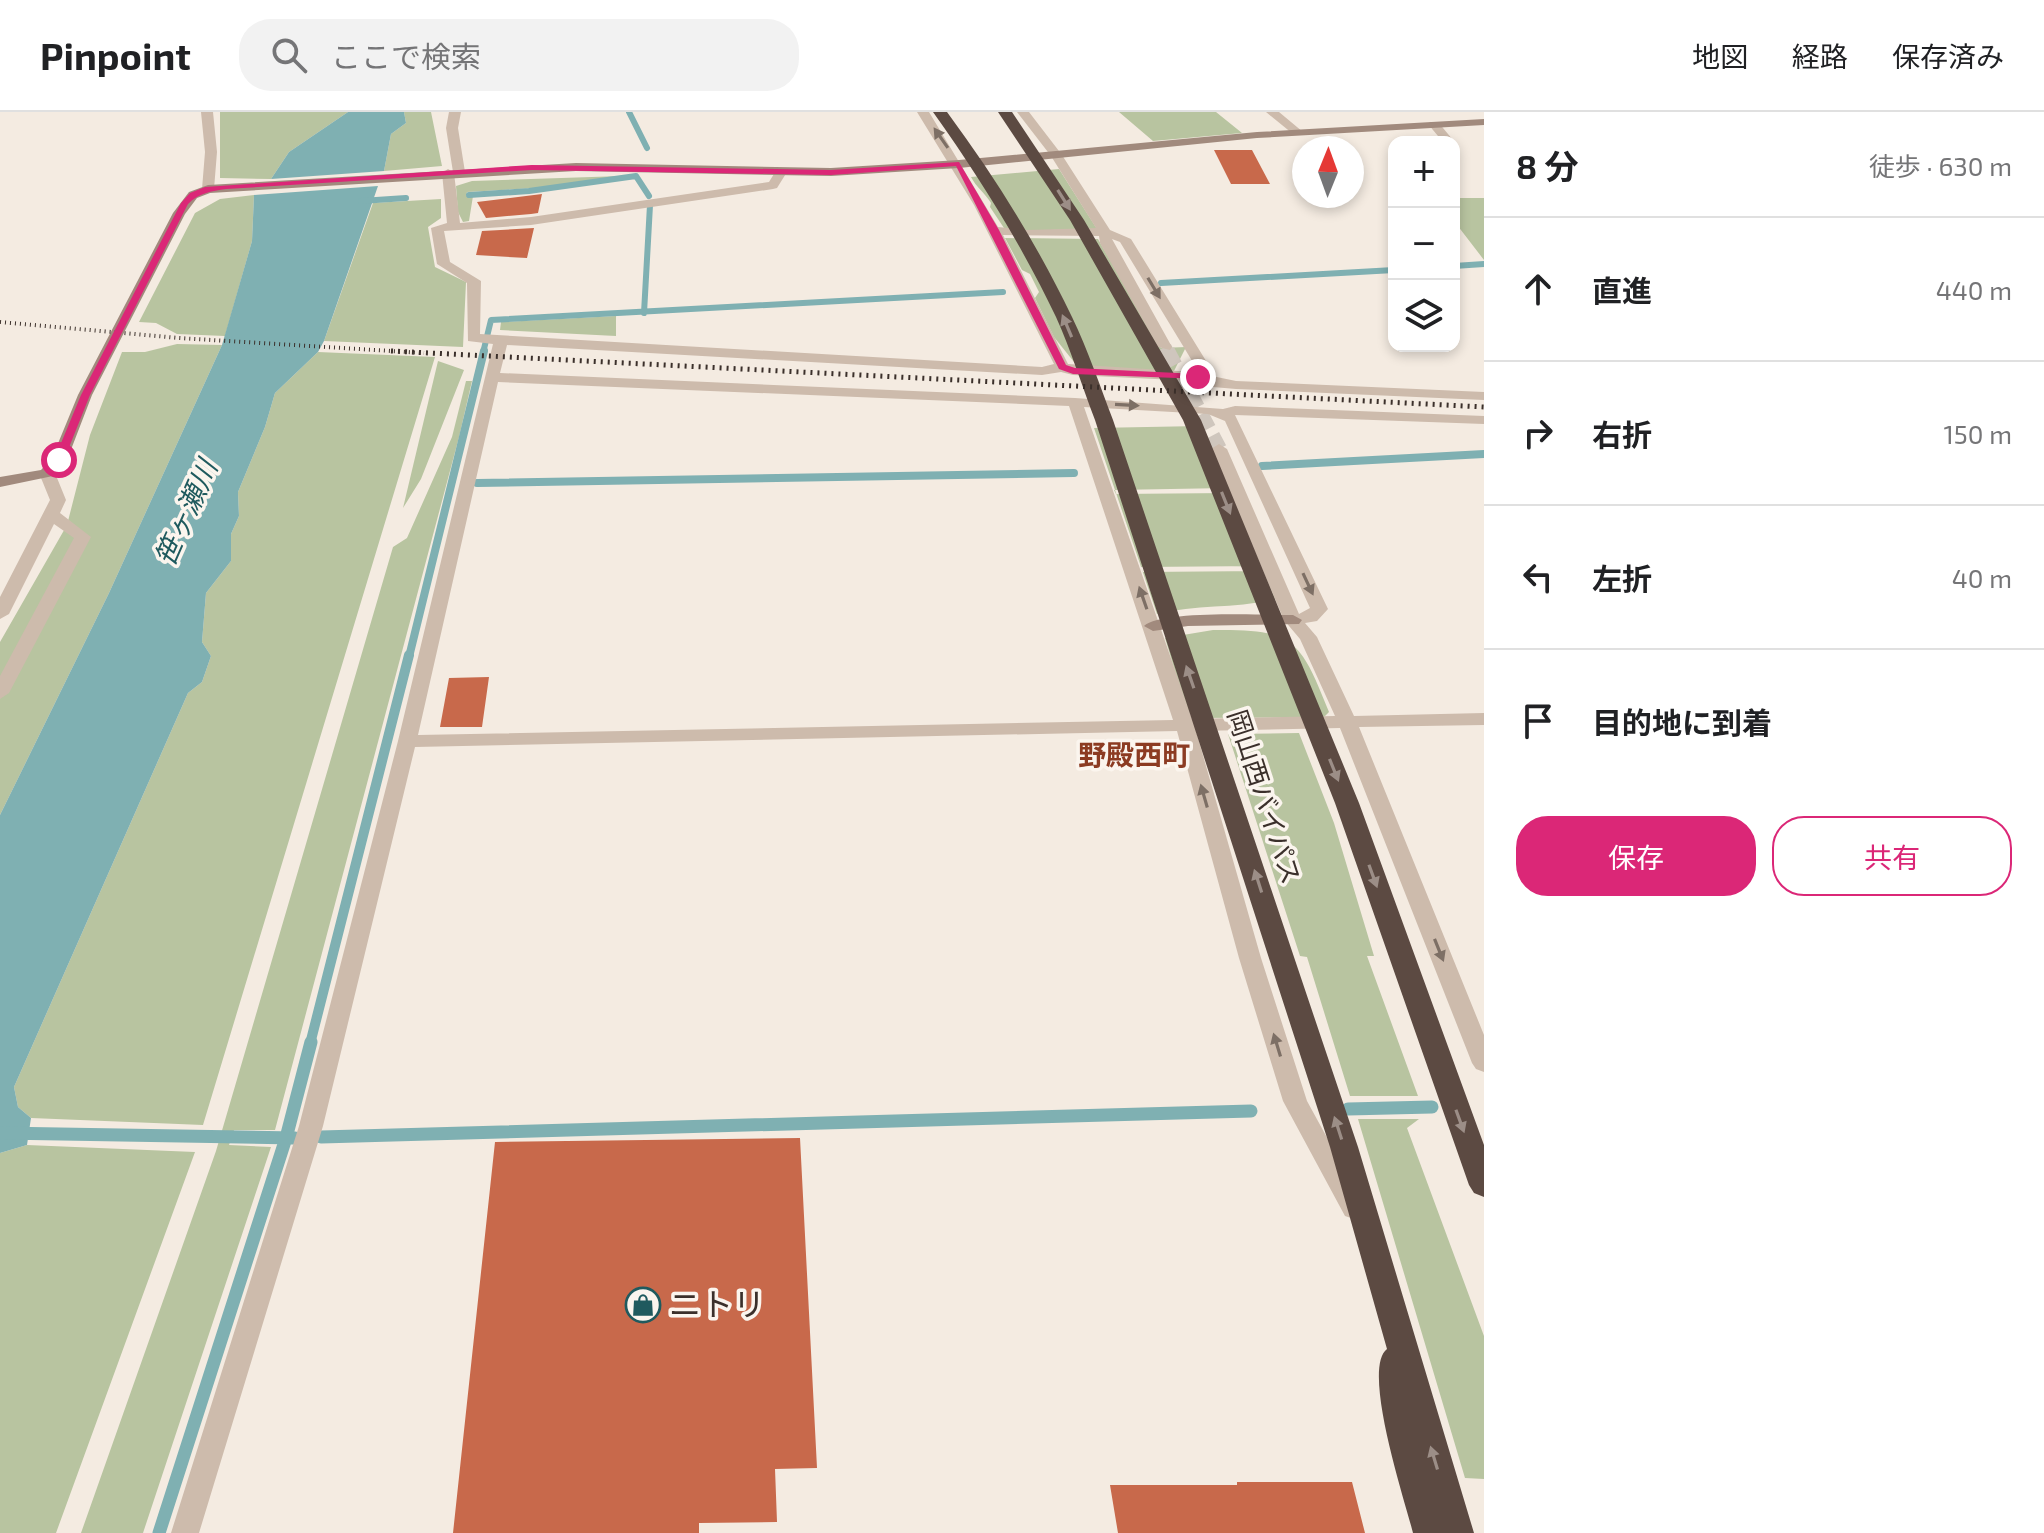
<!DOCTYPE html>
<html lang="ja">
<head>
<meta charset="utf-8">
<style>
	:root { --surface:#fff; --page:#f2f2f2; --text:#202124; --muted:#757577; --line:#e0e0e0; --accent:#db2777 }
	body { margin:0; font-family:"Exo 2","Noto Sans JP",sans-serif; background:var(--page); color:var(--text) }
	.controls { position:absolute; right:24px; top:24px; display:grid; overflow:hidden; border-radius:16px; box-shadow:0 4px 12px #0003 }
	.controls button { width:72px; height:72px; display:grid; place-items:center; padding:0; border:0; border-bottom:2px solid var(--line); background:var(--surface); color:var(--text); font:40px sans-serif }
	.compass { position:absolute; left:1292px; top:24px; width:72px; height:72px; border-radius:50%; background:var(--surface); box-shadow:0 4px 12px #0003; rotate:1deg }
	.stop { position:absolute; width:24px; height:24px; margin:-18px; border:6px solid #db2777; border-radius:50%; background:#fff }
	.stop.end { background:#db2777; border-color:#fff; box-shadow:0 2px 8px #0008 }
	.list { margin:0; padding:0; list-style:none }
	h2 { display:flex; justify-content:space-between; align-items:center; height:104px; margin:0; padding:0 32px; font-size:34px }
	h2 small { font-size:26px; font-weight:400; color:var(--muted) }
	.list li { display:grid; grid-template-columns:52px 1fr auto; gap:24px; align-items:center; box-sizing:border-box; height:144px; padding:0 32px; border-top:2px solid var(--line) }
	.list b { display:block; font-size:30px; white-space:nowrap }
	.list em { font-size:26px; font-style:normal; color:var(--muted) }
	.actions { display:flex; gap:16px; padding:24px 32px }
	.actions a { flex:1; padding:18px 0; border:2px solid var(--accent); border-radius:32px; text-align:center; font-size:28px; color:var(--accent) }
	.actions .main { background:var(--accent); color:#fff }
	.icon { flex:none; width:44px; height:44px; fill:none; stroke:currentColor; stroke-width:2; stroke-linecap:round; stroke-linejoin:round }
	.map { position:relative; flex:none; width:1484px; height:1421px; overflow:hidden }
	header { display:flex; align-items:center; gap:48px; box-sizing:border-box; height:112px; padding:0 40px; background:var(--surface); border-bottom:2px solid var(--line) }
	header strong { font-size:38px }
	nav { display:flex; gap:44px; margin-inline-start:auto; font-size:28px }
	.search { width:560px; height:72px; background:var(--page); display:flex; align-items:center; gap:20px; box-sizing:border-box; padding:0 28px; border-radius:32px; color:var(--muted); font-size:30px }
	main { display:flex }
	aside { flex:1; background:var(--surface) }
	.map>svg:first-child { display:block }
</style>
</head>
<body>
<header>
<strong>Pinpoint</strong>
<div class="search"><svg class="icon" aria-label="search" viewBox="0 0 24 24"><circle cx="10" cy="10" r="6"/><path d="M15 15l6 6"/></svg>ここで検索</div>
<nav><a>地図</a><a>経路</a><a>保存済み</a></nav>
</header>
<main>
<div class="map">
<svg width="1484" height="1421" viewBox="0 0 1484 1421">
	<rect width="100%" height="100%" fill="#f4ebe1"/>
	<path fill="#b8c4a0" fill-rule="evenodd" d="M220,0H348L289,40L271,67L220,66Z
		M404,0H431L442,54L384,59L391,22L406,11Z
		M1119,0H1216L1242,21L1153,29Z
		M1059,57L1097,117L1006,119L990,95L991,91C985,81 976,75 971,65Z
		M622,64L535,76L467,80L466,84H473L469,109L463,110L458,100L456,74L472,69Z
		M254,83L252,129L225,224L177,222L156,211L139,210L195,101L220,87Z
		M1454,86H1484V148L1454,109Z
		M441,87V106L428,115L435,155L466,170L463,235L324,229L373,91Z
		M1005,126L1098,127L1161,236L1186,235L1174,259L1078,255L1054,225L1035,186L1039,180L1030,162L1022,158Z
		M616,204V224L500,218L501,210Z
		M177,232L222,233L109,481L0,703V530L67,413L90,323L122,240H145Z
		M318,240L435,245L203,1013L31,1006L18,995L14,975L188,581L202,570L211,544L202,530L206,481L231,449V422L239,404L238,380L265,315L275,281Z
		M438,249L464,258L421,367L403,396Z
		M466,269H472L459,325L275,1018H234L229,1033L271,1035L143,1421H81L216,1039L393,435L407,426L452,325Z
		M1200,314L1275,487C1236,497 1196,492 1157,502L1094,316ZM1227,376L1229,381L1116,382L1114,378ZM1261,454L1263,459L1143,460L1141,455Z
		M1213,518C1294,517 1300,527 1329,600L1324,605L1197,606L1187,599L1165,526Z
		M1299,621L1334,711L1374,844H1367L1418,984H1350L1307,845L1300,844L1228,622Z
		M1358,1007H1419L1407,1016L1484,1224V1367L1465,1366Z
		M27,1033L195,1040L56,1421H0V1041Z"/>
	<path fill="#7fb0b2" d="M348,0H404L406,11L391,22L384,59L271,67L289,40Z
		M378,74L324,229L318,240L275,281L265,315L238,380L239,404L231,422V449L206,481L202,530L211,544L202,570L188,581L14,975L18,995L31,1006L27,1033L0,1041V703L109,481L222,233L252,129L254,83Z"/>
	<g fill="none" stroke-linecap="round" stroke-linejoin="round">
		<path stroke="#7fb0b2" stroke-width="6" d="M629,0L647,36
			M469,83L529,79L636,64L649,84
			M361,89L406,86
			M1454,154L1484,152
			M1161,171L1394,158
			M644,201L650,93
			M483,241L491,208L1003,180"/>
		<path stroke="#7fb0b2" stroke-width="8" d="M1262,354L1484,342
			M477,371L1074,361
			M409,545L484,239"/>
		<path stroke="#7fb0b2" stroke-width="10" d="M310,932L409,543"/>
		<path stroke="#7fb0b2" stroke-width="13" d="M1348,997L1432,995
			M0,1021L295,1026
			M321,1025L1251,999
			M159,1421L286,1026L311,930"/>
	</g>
	<path fill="#c8694b" d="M1214,38H1252L1270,72H1231Z
		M542,82L538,101L531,102L486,106L477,90Z
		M534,116L527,146L476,143L482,119Z
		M489,565L482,615H440L449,566Z
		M800,1026L817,1356L775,1357L777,1410L699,1411V1421H453L495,1030Z
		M1237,1370H1352L1365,1421H1118L1110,1373H1237Z"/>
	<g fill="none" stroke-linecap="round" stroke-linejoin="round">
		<path stroke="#cfc6bd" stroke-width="13" stroke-dasharray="13 6" stroke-linecap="butt" d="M1165,235L1168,241"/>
		<path stroke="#cfc6bd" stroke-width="16" stroke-dasharray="16 8" stroke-linecap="butt" d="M1167,239L1219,337"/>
		<path fill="#cdbbac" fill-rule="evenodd" d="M201,0H213L217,40L214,77L208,81L202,77L205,40Z
			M449,0H461L458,16L465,60L459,64L454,61L460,111L531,105L769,70L777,57L787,60L777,76L773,77L531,113L444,119L450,150L481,169L480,222L1042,255L1054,252L974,93L917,0H929L998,115L1027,118L1096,116L1051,44L1017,0H1029L1062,43L1110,118L1131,127L1211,257L1207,263L1236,269L1484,280V288L1236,277L1213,275L1196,269L1073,263L1061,260L1042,263L507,233L500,261L1075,286L1223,297L1235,294L1484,304V312L1235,303L1328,497L1317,509L1305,511L1317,525L1354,604L1484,601V613L1359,615L1484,923V960L1476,957L1472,951L1340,616L1196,619L1261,846L1307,989L1366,1097L1363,1104L1354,1107L1345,1104L1283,989L1239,846L1177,619L415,635L323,1014L199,1421H171L299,1014L398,629L493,232L468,229L467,171L437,152L431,116L447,111L442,61L448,57L453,60L446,16ZM1003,123L1099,124L1100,131L1158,235L1170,238L1172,235L1112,127L1120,130L1197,257L1194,260L1068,252ZM498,270L1069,294L1173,608L418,623ZM1084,295L1208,302L1225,309L1310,496L1299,502L1227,337L1219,332L1211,337L1284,508L1300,527L1335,604L1192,607Z
			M1266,0H1279L1303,20L1293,22Z
			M1430,10H1438L1453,28L1455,30L1454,31L1443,30L1428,12Z
			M47,356L55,361L66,388L60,401L91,425L9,581L0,587V564L74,426L54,412L9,502L0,507V485L50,388L39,361Z"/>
		<path fill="#a18a7d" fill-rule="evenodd" d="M1484,7V13L1257,26L959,56L831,64L576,59L210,81L197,86L185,102L92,283L67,348L53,364L0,375V365L41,358L52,346L78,283L173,101L189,80L208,73L576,51L831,56L959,48L1257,20Z
			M1293,503L1302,508L1299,512L1188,514L1153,519L1144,514C1160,498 1266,503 1293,503Z"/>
		<path fill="#5c4a42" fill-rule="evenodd" d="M933,0H947C995,65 1037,132 1072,205C1088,238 1100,274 1113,308L1358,1035L1474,1421H1413C1405,1389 1361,1257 1387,1237L1330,1035L1095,308C1082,274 1071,238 1056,205C1021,132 980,66 933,0Z
			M998,0H1012L1084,108L1201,308L1359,691L1484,1033V1085L1474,1081L1469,1073L1335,691L1183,308L1070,108Z"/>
		<path stroke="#3b302b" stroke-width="4" stroke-dasharray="1 4" stroke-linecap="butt" d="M0,210L179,226L424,241"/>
		<path stroke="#3b302b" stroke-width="5" stroke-dasharray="2 5" stroke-linecap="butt" d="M391,239L1484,295"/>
	</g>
	<defs><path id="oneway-solid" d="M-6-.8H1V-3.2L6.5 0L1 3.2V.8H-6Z" transform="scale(2)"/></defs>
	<g fill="#7d6f65">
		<use href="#oneway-solid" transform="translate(941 26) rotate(-125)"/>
		<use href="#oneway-solid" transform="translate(1154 176) rotate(59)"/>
		<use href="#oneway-solid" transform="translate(1127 293) rotate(3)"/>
		<use href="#oneway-solid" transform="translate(1308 472) rotate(65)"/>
		<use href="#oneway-solid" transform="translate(1143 486) rotate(-109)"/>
		<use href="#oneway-solid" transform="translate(1204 684) rotate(-106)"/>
		<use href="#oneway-solid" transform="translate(1439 838) rotate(68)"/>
		<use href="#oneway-solid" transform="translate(1277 933) rotate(-107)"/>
	</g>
	<g fill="#9c8e87">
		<use href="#oneway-solid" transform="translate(1064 88) rotate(58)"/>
		<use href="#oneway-solid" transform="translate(1067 214) rotate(-113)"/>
		<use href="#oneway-solid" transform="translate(1226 391) rotate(68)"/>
		<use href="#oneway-solid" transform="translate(1190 565) rotate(-109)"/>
		<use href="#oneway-solid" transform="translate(1334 658) rotate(68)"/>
		<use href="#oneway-solid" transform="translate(1373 764) rotate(70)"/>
		<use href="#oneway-solid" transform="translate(1258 769) rotate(-108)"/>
		<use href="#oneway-solid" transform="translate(1460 1009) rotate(70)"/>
		<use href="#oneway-solid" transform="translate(1338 1016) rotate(-108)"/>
		<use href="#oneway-solid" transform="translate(1434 1346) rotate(-107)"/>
	</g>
	<path fill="#db2777" d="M959,50L999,118L1066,253L1075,256L1198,262L1202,267L1073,262L1059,257L956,54L831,63L532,58L226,77C211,79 199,81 188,92L90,283L64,348L59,351L54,348L81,283L181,91L190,81L205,75L532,53L831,58Z"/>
	<defs>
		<g id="shop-ring" transform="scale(1.8)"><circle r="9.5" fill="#fbf5ee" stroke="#1f5a5e" stroke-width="1.5"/><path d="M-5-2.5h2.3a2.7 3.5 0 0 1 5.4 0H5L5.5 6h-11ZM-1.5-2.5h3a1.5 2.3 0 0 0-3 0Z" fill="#1f5a5e"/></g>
	</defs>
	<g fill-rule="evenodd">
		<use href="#shop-ring" x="643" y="1193"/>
	</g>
	<g text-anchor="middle" stroke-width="7" stroke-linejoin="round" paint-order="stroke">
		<g font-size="26" fill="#3b302b" stroke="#fbf5ee">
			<text transform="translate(1264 685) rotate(72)" y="9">岡山西バイパス</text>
		</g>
		<g font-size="28" font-style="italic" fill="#1f5a5e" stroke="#fbf5ee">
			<text transform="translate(186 401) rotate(-66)" y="10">笹ヶ瀬川</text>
		</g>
		<g font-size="28" font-weight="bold" fill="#8c3b22" stroke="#fbf5ee">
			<text x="1134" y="653">野殿西町</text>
		</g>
		<g font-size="32" fill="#3b302b" stroke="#fbf5ee" text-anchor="start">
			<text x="669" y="1204">ニトリ</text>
		</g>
	</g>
</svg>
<div class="controls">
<button>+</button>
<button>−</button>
<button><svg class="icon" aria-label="layers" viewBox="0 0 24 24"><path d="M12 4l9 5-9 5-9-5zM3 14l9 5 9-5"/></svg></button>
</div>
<svg class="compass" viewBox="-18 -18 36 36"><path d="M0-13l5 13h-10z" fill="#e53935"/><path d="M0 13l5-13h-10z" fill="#757577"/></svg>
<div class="stop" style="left:59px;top:348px"></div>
<div class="stop end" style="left:1198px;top:265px"></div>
</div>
<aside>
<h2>8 分<small>徒歩 · 630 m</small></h2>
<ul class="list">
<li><svg class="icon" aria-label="ahead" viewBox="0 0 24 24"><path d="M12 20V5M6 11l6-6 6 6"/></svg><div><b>直進</b></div><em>440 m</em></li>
<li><svg class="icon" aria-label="right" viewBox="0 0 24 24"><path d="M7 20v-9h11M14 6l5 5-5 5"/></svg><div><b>右折</b></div><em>150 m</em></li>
<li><svg class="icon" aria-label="left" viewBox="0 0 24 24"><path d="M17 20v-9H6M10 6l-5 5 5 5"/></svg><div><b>左折</b></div><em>40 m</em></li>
<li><svg class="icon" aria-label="arrive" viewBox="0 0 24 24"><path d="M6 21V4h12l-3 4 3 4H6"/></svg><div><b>目的地に到着</b></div></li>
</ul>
<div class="actions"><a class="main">保存</a><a>共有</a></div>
</aside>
</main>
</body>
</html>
